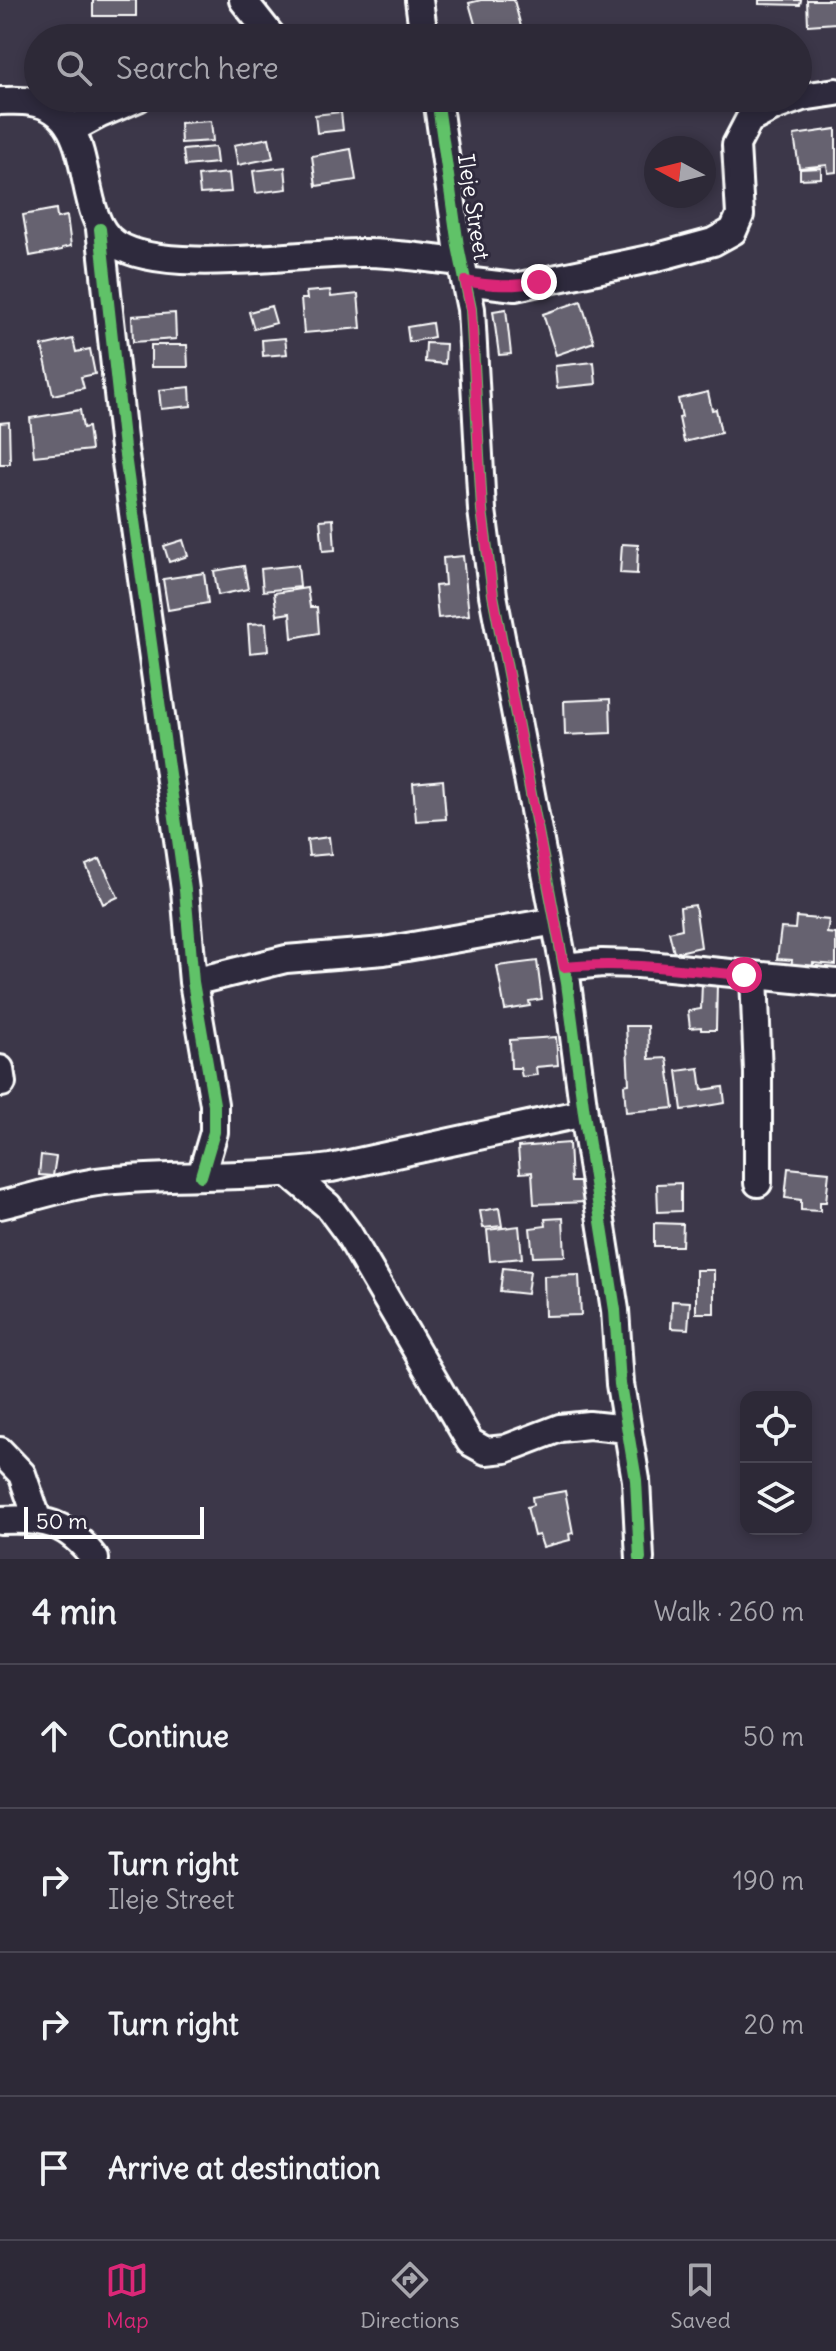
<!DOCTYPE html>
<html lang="en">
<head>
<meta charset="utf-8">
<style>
	:root { --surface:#2d2937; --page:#35313f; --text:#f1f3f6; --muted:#a7a6ad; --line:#484552; --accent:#db2777 }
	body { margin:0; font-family:Delius,sans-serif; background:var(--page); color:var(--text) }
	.controls { position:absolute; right:24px; bottom:24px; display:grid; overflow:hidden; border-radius:16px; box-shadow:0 4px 12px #0003 }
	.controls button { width:72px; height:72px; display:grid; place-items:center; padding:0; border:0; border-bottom:2px solid var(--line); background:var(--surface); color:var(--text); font:40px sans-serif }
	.compass { position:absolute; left:644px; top:136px; width:72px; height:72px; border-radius:50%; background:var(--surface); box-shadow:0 4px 12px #0003; rotate:277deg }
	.scale { position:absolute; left:24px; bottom:20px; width:180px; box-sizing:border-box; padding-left:8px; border:4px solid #fff; border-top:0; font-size:22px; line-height:28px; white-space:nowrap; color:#fff; -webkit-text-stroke:6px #2f2a3d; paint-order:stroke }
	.stop { position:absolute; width:24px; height:24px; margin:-18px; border:6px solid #db2777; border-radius:50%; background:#fff }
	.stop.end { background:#db2777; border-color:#fff; box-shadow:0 2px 8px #0008 }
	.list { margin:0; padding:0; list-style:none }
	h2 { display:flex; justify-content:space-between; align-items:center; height:104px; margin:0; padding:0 32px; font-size:34px }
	h2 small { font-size:26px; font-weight:400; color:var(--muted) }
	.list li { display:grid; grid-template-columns:52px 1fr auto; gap:24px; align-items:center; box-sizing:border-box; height:144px; padding:0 32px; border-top:2px solid var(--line) }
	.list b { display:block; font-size:30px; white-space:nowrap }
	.list p { margin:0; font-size:26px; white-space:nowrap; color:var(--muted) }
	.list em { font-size:26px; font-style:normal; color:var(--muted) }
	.icon { flex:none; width:44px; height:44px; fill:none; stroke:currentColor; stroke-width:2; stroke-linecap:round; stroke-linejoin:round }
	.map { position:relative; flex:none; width:836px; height:1559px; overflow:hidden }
	.search { position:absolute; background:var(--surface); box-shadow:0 4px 12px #0003; left:24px; right:24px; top:24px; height:88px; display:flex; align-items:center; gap:20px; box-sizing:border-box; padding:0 28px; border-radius:44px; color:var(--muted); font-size:30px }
	.sheet { height:680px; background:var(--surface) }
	nav { display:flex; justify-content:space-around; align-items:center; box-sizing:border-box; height:112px; border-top:2px solid var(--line); background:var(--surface); font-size:22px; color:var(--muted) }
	nav a { display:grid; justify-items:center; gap:4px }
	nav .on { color:var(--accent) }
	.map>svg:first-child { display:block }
</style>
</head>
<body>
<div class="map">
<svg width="836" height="1559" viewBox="0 0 836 1559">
	<rect width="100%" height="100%" fill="#3c3749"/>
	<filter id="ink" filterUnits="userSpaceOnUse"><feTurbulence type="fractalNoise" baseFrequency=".0125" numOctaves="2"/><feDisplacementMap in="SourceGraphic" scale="16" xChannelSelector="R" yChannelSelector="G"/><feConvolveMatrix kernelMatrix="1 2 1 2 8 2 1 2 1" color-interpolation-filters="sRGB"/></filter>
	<g filter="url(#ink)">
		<path fill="#666270" stroke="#fff" stroke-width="2" d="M93,0H136V16H93Z
			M481,0H514L524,38H479L469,3Z
			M759,0H801L800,5L759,4Z
			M807,0H836V23L808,25Z
			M341,112L343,130L317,133L315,115Z
			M211,121L213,141L181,143L180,123Z
			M836,129V172L828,173L827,165L799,168L794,135Z
			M269,138L273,158L238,165L234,145Z
			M215,147L217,163L185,166L183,150Z
			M351,149L356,180L316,186L312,156Z
			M285,167L287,189L256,193L253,171Z
			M821,168V178L800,179V169Z
			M229,173L231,192L200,194L198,176Z
			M56,209L57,218L67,216L71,246L62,248V250L30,256L23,215Z
			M330,290L331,297L358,294L361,328L304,333L301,299H307L306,292Z
			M581,301L594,342L556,355L543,314Z
			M271,306L276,323L254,329L249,312Z
			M506,309L511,354L499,355L493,311Z
			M175,313L176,339L133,342L132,316Z
			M432,323L434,337L409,342L407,327Z
			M285,338L287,354L263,356L262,340Z
			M73,339L76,352L90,349L95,374L81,377L84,388L53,395L42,346Z
			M426,343L446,344L445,364L425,362Z
			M151,345H187L188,367H151Z
			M594,362L596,384L557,388L555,366Z
			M190,387L191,406L161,409L159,390Z
			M708,392L712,410L716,409L721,433L684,442L679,418L682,417L678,399Z
			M80,410L83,428L88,427L91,450L34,456L30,418Z
			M9,422L10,464H0V423Z
			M333,519L335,550L323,551L320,520Z
			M183,540L188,556L169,562L164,546Z
			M622,544L638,545L637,574L620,573Z
			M463,556L469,615L438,618L435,586L445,585L443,558Z
			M298,565L300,587L263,591L261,569Z
			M244,566L248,589L218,595L214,571Z
			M204,573L208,603L168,610L163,579Z
			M307,588L310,607H317L319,633L292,638L290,613L277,615L274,593Z
			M266,623L268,651L250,653L248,624Z
			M610,699L611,733L565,735L564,701Z
			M443,780L446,819L416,821L413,783Z
			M329,837L331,854L309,856L307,840Z
			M100,859L118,897L103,904L86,865Z
			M695,905L701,947L674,953L669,932L682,929L680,907Z
			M796,917L829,920L827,933L836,934V965L813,963L812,971L791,969L792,960L777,959L781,928L795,929Z
			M537,961L542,999L529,1001L530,1006L505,1010L497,966Z
			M702,983H717L716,1030H701V1027L690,1028L688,1011L701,1009Z
			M626,1026H648L649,1059L667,1058L674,1108L626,1112L624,1085L629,1084Z
			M556,1037L558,1065L536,1067L537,1075L522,1077L520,1068H511L510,1040Z
			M699,1068L702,1090L723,1087L725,1103L682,1110L677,1071Z
			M569,1143L571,1182H587V1202L534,1204L532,1172L520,1173L518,1147Z
			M41,1155L56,1157L53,1176L39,1175Z
			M788,1168L829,1172L826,1202H820V1211L801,1210V1200L785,1198Z
			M681,1183V1211L658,1212L657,1184Z
			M499,1208L502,1226L483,1228L480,1211Z
			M563,1218L565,1256L533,1257L530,1228L546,1226L545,1219Z
			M654,1223L683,1224L682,1246H654Z
			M519,1226L522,1258L490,1261L487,1230Z
			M503,1268L530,1271L527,1294L500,1291Z
			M696,1270H714V1313H696Z
			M579,1275L581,1315L545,1316L544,1276Z
			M672,1301L690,1302L688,1329L671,1328Z
			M565,1491L573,1533L569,1534L570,1540L543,1547L539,1535L534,1536L527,1507L533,1505L532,1497Z"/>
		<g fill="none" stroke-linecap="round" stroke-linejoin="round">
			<g stroke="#fff" stroke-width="32">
				<path id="minor" d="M243,0L273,38
					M419,0L424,38
					M437,98L458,246L471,309L482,510L493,595L567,983L584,1113L615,1310L620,1384L636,1480L640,1559
					M0,101C10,101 21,100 31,102C86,109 80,175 95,215C99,226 105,237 116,244C165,276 303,252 364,253C397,253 429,259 461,262
					M72,129L100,114L138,98
					M100,229L124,448L185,890L193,982L214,1104V1132L201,1176
					M465,281L515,287L654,258L713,242L733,231L740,215L736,145L749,120L774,107L802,97L836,92
					M564,967L602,963L638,964L836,983
					M754,976L758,1073V1183
					M193,982L286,959L384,951L556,921
					M0,1069L2,1083
					M290,1174L328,1206L348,1233L470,1442L486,1451L505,1449L560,1428L589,1425L627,1429
					M0,1205C39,1196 75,1183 115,1180C187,1174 259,1178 331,1168L584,1113
					M0,1451L22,1474L37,1518
					M0,1520C44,1518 67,1521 95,1559"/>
			</g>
			<use href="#minor" stroke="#2f2a3d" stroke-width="26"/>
			<g stroke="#2f2a3d" stroke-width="17">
				<path id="cycleway" d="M437,98L458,246L471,309L482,510L493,595L567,983L584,1113L615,1310L620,1384L636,1480L640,1559
					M100,229L124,448L185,890L193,982L214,1104V1132L201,1176"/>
			</g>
			<use href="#cycleway" stroke="#61c268" stroke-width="12"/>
		</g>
	</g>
	<g fill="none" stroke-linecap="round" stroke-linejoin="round" filter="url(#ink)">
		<path stroke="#db2777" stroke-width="10" d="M539,282C513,287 492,286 465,281L471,309L482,510L493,595L564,967C625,961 684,970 744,975"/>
	</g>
	<g text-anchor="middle" stroke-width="6" stroke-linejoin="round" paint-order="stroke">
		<g font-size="22" fill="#fff" stroke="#2f2a3d">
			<text transform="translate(474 207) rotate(81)" y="8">Ileje Street</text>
		</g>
	</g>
</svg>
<div class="controls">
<button><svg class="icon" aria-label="locate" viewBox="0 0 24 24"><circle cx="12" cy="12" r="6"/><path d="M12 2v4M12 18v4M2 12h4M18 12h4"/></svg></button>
<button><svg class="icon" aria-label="layers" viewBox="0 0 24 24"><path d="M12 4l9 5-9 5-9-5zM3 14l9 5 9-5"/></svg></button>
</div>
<svg class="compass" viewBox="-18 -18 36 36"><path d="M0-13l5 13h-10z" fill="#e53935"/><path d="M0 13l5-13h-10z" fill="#a7a6ad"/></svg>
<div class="scale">50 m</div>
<div class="stop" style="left:744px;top:975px"></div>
<div class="stop end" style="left:539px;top:282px"></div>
<div class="search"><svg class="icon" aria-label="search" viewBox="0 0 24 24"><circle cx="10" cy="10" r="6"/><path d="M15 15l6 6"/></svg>Search here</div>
</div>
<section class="sheet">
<h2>4 min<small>Walk · 260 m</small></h2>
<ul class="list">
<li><svg class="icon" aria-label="ahead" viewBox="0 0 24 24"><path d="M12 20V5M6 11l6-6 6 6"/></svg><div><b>Continue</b></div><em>50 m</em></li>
<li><svg class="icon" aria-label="right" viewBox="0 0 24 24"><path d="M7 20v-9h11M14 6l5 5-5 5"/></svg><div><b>Turn right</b><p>Ileje Street</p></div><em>190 m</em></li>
<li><svg class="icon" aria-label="right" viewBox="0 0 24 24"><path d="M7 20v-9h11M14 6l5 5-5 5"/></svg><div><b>Turn right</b></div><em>20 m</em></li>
<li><svg class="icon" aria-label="arrive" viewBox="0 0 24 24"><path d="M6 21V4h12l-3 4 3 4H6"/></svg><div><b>Arrive at destination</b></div></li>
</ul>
</section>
<nav>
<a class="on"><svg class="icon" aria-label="map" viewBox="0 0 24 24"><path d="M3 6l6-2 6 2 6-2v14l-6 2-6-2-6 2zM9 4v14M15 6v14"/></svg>Map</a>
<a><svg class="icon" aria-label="directions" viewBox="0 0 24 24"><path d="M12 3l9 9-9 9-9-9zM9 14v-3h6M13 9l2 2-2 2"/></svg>Directions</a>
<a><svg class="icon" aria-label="saved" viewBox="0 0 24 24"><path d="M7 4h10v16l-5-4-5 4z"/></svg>Saved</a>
</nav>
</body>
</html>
